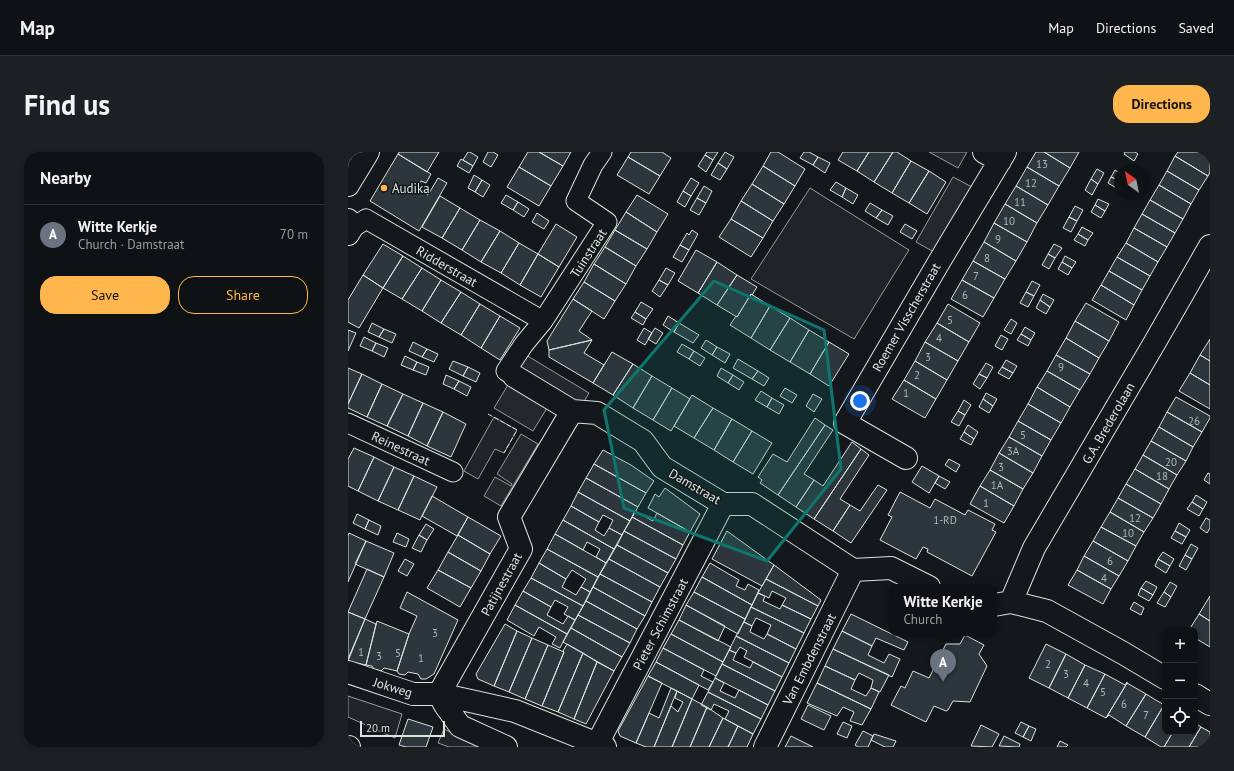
<!DOCTYPE html>
<html lang="en">
<head>
<meta charset="utf-8">
<style>
	:root { --surface:#0f1215; --page:#1d2022; --text:#f1f3f6; --muted:#9b9ea0; --line:#2f3234; --accent:#ffb74d }
	body { margin:0; font-family:"PT Sans",sans-serif; background:var(--page); color:var(--text) }
	.controls { position:absolute; right:12px; bottom:12px; display:grid; overflow:hidden; border-radius:8px; box-shadow:0 2px 6px #0003 }
	.controls button { width:36px; height:36px; display:grid; place-items:center; padding:0; border:0; border-bottom:1px solid var(--line); background:var(--surface); color:var(--text); font:20px sans-serif }
	.compass { position:absolute; left:766px; top:12px; width:36px; height:36px; border-radius:50%; background:var(--surface); box-shadow:0 2px 6px #0003; rotate:327deg }
	.scale { position:absolute; left:12px; bottom:10px; width:85px; box-sizing:border-box; padding-left:4px; border:2px solid #d8e6dc; border-top:0; font-size:11px; line-height:14px; white-space:nowrap; color:#d8e6dc; -webkit-text-stroke:3px #14181c; paint-order:stroke }
	.you { position:absolute; left:512px; top:249px; width:14px; height:14px; margin:-10px; border:3px solid #fff; border-radius:50%; background:#1a73e8; box-shadow:0 0 0 6px #1a73e833 }
	.badge { display:grid; place-items:center; width:26px; height:26px; border-radius:50%; background:var(--accent); color:#fff; font-size:13px; font-weight:700 }
	.pin { position:absolute; translate:-50% -33px; filter:drop-shadow(0 1px 2px #0008) }
	.pin::after { content:''; position:absolute; top:21px; width:14px; height:12px; background:inherit; clip-path:polygon(0 0,100% 0,50% 100%) }
	.popup { position:absolute; left:541px; top:432px; width:108px; height:52px; box-sizing:border-box; display:grid; place-content:center; border-radius:8px; background:var(--surface); filter:drop-shadow(0 1px 3px #0005); font-size:13px; white-space:nowrap; color:var(--muted) }
	.popup b { font-size:15px; color:var(--text) }
	.popup::after { content:''; position:absolute; left:50%; top:100%; margin-left:-8px; border:8px solid transparent; border-top-color:var(--surface) }
	.list { margin:0; padding:0; list-style:none }
	h2 { display:flex; justify-content:space-between; align-items:center; height:52px; margin:0; padding:0 16px; font-size:17px }
	h2 small { font-size:13px; font-weight:400; color:var(--muted) }
	.list li { display:grid; grid-template-columns:26px 1fr auto; gap:12px; align-items:center; box-sizing:border-box; height:60px; padding:0 16px; border-top:1px solid var(--line) }
	.list b { display:block; font-size:15px; white-space:nowrap }
	.list p { margin:0; font-size:13px; white-space:nowrap; color:var(--muted) }
	.list em { font-size:13px; font-style:normal; color:var(--muted) }
	.actions { display:flex; gap:8px; padding:12px 16px }
	.actions a { flex:1; padding:9px 0; border:1px solid var(--accent); border-radius:16px; text-align:center; font-size:14px; color:var(--accent) }
	.actions .main { background:var(--accent); color:#111 }
	.icon { flex:none; width:22px; height:22px; fill:none; stroke:currentColor; stroke-width:2; stroke-linecap:round; stroke-linejoin:round }
	.map { position:relative; flex:none; width:862px; height:595px; overflow:hidden; border-radius:16px }
	header { display:flex; align-items:center; gap:24px; box-sizing:border-box; height:56px; padding:0 20px; background:var(--surface); border-bottom:1px solid var(--line) }
	header strong { font-size:19px }
	nav { display:flex; gap:22px; margin-inline-start:auto; font-size:14px }
	.intro { display:flex; align-items:center; justify-content:space-between; box-sizing:border-box; height:96px; padding:0 24px }
	h1 { margin:0; font-size:28px }
	.button { padding:10px 18px; border-radius:16px; background:var(--accent); color:#111; font-size:14px; font-weight:700 }
	main { display:flex; gap:24px; padding:0 24px }
	aside { flex:1; background:var(--surface); border-radius:16px; box-shadow:0 2px 6px #0003 }
	.map>svg:first-child { display:block }
</style>
</head>
<body>
<header>
<strong>Map</strong>
<nav><a>Map</a><a>Directions</a><a>Saved</a></nav>
</header>
<div class="intro"><h1>Find us</h1><a class="button">Directions</a></div>
<main>
<aside>
<h2>Nearby<small></small></h2>
<ul class="list">
<li><span class="badge" style="background:#6b7280">A</span><div><b>Witte Kerkje</b><p>Church · Damstraat</p></div><em>70 m</em></li>
</ul>
<div class="actions"><a class="main">Save</a><a>Share</a></div>
</aside>
<div class="map">
<svg width="862" height="595" viewBox="0 0 862 595">
	<rect width="100%" height="100%" fill="#14181c"/>
	<path fill="#202428" stroke="#939e99" d="M462,36L561,98L506,187L403,127Z
		M146,265L169,278L156,301L147,297L130,327L116,319Z
		M0,544L54,562L47,586L0,565Z
		M96,577L134,595H101L90,591Z"/>
	<path fill="#24282b" stroke="#939e99" d="M581,0H619L610,16Z
		M605,25L624,35L586,100L568,90Z
		M178,203L241,241L231,258L207,243L185,279L146,256Z
		M173,282L190,292L153,354L136,344L147,325L163,334L164,332L149,322Z"/>
	<path fill="#2c363c" stroke="#d8e6dc" d="M51,0H91L79,20L50,2Z
		M120,0H122L130,5L125,14L115,8Z
		M140,0H145L150,3L143,15L135,10Z
		M180,0H191L215,14L203,34L171,15Z
		M191,0H223L215,14Z
		M283,0H314L323,6L312,24L280,5Z
		M359,0H370L365,8L357,3Z
		M377,0L386,5L379,17L370,11Z
		M423,0H430L457,17L447,34L415,14Z
		M456,0H461L470,5L465,13L452,6Z
		M495,0H521L509,19L490,8Z
		M521,0H545L526,30L509,19Z
		M545,0H549L563,9L544,41L526,30Z
		M688,0H696L722,16L711,34L679,15Z
		M696,0H731L722,16Z
		M777,0H787L790,2L786,9L776,2Z
		M830,0H856L862,4V20L860,24L827,4Z
		M50,2L83,22L78,31L73,29L69,36L80,43L90,26L99,31L71,79L22,49Z
		M357,3L365,8L358,20L350,14Z
		M827,4L860,24L851,38L819,19Z
		M280,5L312,24L301,42L269,23Z
		M470,5L482,11L477,21L465,13Z
		M113,7L125,14L121,21L109,14Z
		M563,9L581,19L561,51L544,41Z
		M370,11L379,17L372,28L363,23Z
		M415,14L447,34L436,52L404,32Z
		M171,15L203,34L191,54L159,35Z
		M679,15L711,34L700,53L668,34Z
		M749,17L756,21L750,32L743,27Z
		M767,18L772,21V29L763,25Z
		M581,19L598,30L579,62L561,51Z
		M819,19L851,38L843,52L811,33Z
		M126,23L134,28L127,40L120,36Z
		M763,25L772,29V34L770,37L760,31Z
		M343,26L351,31L343,44L335,39Z
		M743,27L750,32L744,43L737,38Z
		M134,28L142,33L135,45L127,40Z
		M488,30L498,36L494,45L482,38Z
		M404,32L436,52L425,69L393,49Z
		M811,33L843,52L835,67L802,48Z
		M356,34L364,39L358,51L349,46Z
		M668,34L700,53L689,71L657,52Z
		M498,36L510,43L505,52L494,45Z
		M335,39L343,44L337,55L329,50Z
		M158,43L170,50L165,58L153,51Z
		M289,43L320,62L309,80L278,60Z
		M92,44L112,56L94,86L74,75Z
		M349,46L358,51L351,63L342,58Z
		M750,47L761,52L757,59L747,53Z
		M802,48L835,67L827,81L794,62Z
		M393,49L425,69L415,86L383,67Z
		M170,50L181,57L176,65L165,58Z
		M522,51L534,58L528,66L517,59Z
		M657,52L689,71L679,90L646,71Z
		M747,53L757,59L753,66L743,60Z
		M727,54L735,58L729,69L721,65Z
		M112,56L132,68L114,98L94,86Z
		M534,58L545,64L540,73L528,66Z
		M278,60L309,80L299,97L267,78Z
		M189,61L201,69L196,77L184,70Z
		M794,62L827,81L819,95L786,76Z
		M721,65L729,69L723,80L715,76Z
		M383,67L415,86L403,105L371,85Z
		M132,68L152,79L133,110L114,98Z
		M646,71L679,90L668,109L636,90Z
		M208,72L229,85L211,115L190,102Z
		M557,72L569,79L564,87L552,80Z
		M734,75L745,81L740,88L730,82Z
		M786,76L819,95L810,110L778,91Z
		M267,78L299,97L288,114L257,95Z
		M344,78L350,82L341,98L332,93L339,81L341,83Z
		M152,79L171,91L153,121L133,110Z
		M730,82L740,88L737,94L726,88Z
		M636,90L668,109L657,127L625,109Z
		M171,91L190,102L172,133L153,121Z
		M778,91L810,110L802,124L769,105Z
		M35,92L55,104L35,136L15,123Z
		M706,92L714,96L707,106L700,102Z
		M332,93L341,98L334,110L325,105Z
		M257,95L288,114L278,132L246,112Z
		M348,98L369,110L350,141L330,129Z
		M190,102L211,115L193,145L172,133Z
		M700,102L707,106L701,117L694,113Z
		M55,104L74,116L54,147L35,136Z
		M717,104L728,110L724,116L714,110Z
		M769,105L802,124L794,138L761,119Z
		M625,109L657,127L646,146L614,128Z
		M369,110L389,123L369,153L350,141Z
		M714,110L724,116L720,123L710,117Z
		M246,112L278,132L267,149L236,130Z
		M74,116L93,128L74,159L54,147Z
		M318,116L327,121L320,133L311,128Z
		M761,119L794,138L786,153L753,133Z
		M15,123L35,136L11,176L0,170V148Z
		M389,123L409,135L404,143L403,142L389,165L369,153Z
		M93,128L113,140L93,171L74,159Z
		M311,128L320,133L312,145L304,139Z
		M614,128L646,146L635,165L603,147Z
		M684,129L692,133L686,144L678,140Z
		M236,130L267,149L256,167L225,147Z
		M753,133L786,153L778,168L744,148Z
		M113,140L132,152L113,183L93,171Z
		M678,140L686,144L680,155L672,151Z
		M403,142L422,154L403,186L382,173L388,164L389,165Z
		M695,142L706,148L702,155L692,148Z
		M225,147L244,159L231,179L244,188L201,198L199,189Z
		M692,148L702,155L698,162L688,156Z
		M293,150L305,157L298,167L287,160Z
		M738,151L771,170L761,189L727,169Z
		M132,152L152,164L133,196L113,183Z
		M600,152L632,171L621,190L589,171Z
		M422,154L442,166L422,198L403,186Z
		M287,160L298,167L295,173L283,166Z
		M152,164L172,176L152,208L133,196Z
		M320,164L331,171L326,180L315,173Z
		M442,166L461,178L442,210L422,198Z
		M663,167L669,171L663,182L656,178Z
		M727,169L761,189L751,206L718,186Z
		M24,171L36,177L31,185L20,180Z
		M331,171L351,183L345,191L326,180Z
		M589,171L621,190L610,209L577,190Z
		M677,175L687,181L683,188L673,182Z
		M296,176L304,181L297,193L289,188Z
		M307,176L315,181L308,192L300,187Z
		M36,177L48,182L44,191L31,185Z
		M0,178L8,181L0,199Z
		M461,178L481,190L462,222L442,210Z
		M673,182L683,188L680,194L669,188Z
		M653,183L660,187L654,198L647,194Z
		M16,185L28,191L24,199L12,194Z
		M718,186L751,206L742,222L708,203Z
		M862,187V209L852,203Z
		M244,188L236,201L256,213L245,231L201,205V198Z
		M358,188L369,195L364,203L353,196Z
		M65,190L79,197L74,205L61,199Z
		M481,190L501,202L481,234L462,222Z
		M577,190L610,209L599,228L567,209Z
		M28,191L40,196L36,205L24,199Z
		M334,192L346,199L341,207L329,200Z
		M369,195L382,202L377,211L364,203Z
		M79,197L90,202L86,210L74,205Z
		M346,199L357,206L352,214L341,207Z
		M264,200L285,212L265,243L245,231Z
		M708,203L742,222L732,238L699,219Z
		M852,203L862,209V233L842,221Z
		M57,204L69,210L65,218L53,213Z
		M390,207L410,219L404,227L385,216Z
		M658,208L669,214L665,221L654,215Z
		M105,209L120,215L115,224L101,217Z
		M567,209L599,228L588,247L556,228Z
		M69,210L81,215L78,223L65,218Z
		M638,211L645,215L639,226L631,222Z
		M285,212L304,224L285,256L265,243Z
		M120,215L132,221L128,230L115,224Z
		M654,215L665,221L661,227L650,221Z
		M0,216L14,222L0,252Z
		M373,216L385,223L380,231L369,224Z
		M410,219L421,226L416,234L404,227Z
		M699,219L732,238L722,255L689,235Z
		M842,221L862,233V257L831,239Z
		M14,222L34,232L19,265L0,256V252Z
		M631,222L639,226L632,237L625,232Z
		M98,223L111,229L106,237L95,232Z
		M385,223L396,230L391,238L380,231Z
		M304,224L324,236L305,268L285,256Z
		M556,228L588,247L577,266L544,247Z
		M111,229L123,235L119,244L106,237Z
		M34,232L55,242L39,274L19,265Z
		M689,235L722,255L713,271L680,252Z
		M324,236L342,247L323,279L305,268Z
		M437,236L449,243L444,251L432,244Z
		M413,239L424,246L419,255L407,248Z
		M638,241L649,247L645,254L635,247Z
		M55,242L75,251L60,284L39,274Z
		M465,242L474,247L466,260L458,254Z
		M344,243L365,256L346,286L326,274Z
		M828,245L862,264V266L854,280L819,260Z
		M424,246L436,253L431,262L419,255Z
		M635,247L645,254L641,261L631,255Z
		M616,248L623,253L617,263L610,259Z
		M75,251L95,260L79,294L60,284Z
		M680,252L713,271L703,288L670,269Z
		M365,256L384,267L366,298L346,286Z
		M610,259L617,263L611,274L603,270Z
		M95,260L118,272L103,305L79,294Z
		M819,260L854,280L845,295L811,275Z
		M467,266L477,273L430,343L412,331L414,328L410,325L425,302L439,310Z
		M384,267L404,279L385,310L366,298Z
		M670,269L703,288L694,304L661,285Z
		M477,273L485,278L456,322L466,328L448,355L430,343Z
		M620,273L630,280L626,287L616,280Z
		M811,275L845,295L838,309L803,289Z
		M404,279L424,291L405,322L385,310Z
		M616,280L626,287L623,293L612,287Z
		M661,285L694,304L685,321L651,301Z
		M803,289L838,309L829,323L795,303Z
		M504,290L513,297L466,367L448,355L466,328L475,334Z
		M6,296L26,305L10,339L0,334V307Z
		M513,297L521,303L492,347L502,353L485,379L466,367Z
		M255,298L283,313L306,329L298,341L246,312Z
		M651,301L685,321L675,337L642,318Z
		M795,303L829,323L821,337L787,317Z
		M26,305L46,315L30,349L10,339Z
		M601,307L612,313L608,320L597,313Z
		M246,312L298,341L290,355L238,326Z
		M574,314L591,324L581,341L564,330Z
		M46,315L66,324L50,358L30,349Z
		M787,317L821,337L813,352L778,332Z
		M642,318L675,337L666,354L632,334Z
		M860,321L862,322V332L856,328Z
		M66,324L89,335L72,368L50,358Z
		M591,324L602,330L597,337L587,331Z
		M238,326L290,355L282,369L230,340Z
		M778,332L813,352L805,366L770,346Z
		M530,333L539,338L503,391L485,379L502,353L512,359Z
		M632,334L666,354L656,371L622,352Z
		M317,336L352,362L342,380L300,356L307,342L311,345Z
		M230,340L282,369L274,383L261,376L265,368L255,363L251,370L223,354Z
		M552,340L582,356L587,347L617,363L620,358L647,372L644,378L648,380L624,424L579,400L580,397L575,395L568,407L532,388L544,365L540,363Z
		M848,343L859,350L855,357L844,350Z
		M84,344L120,365L109,384L74,364Z
		M770,346L805,366L796,380L762,360Z
		M844,350L855,357L851,364L839,357Z
		M223,354L251,370L247,378L256,384L261,376L274,383L266,397L215,368Z
		M287,359L305,369L309,361L342,380L335,393L284,365Z
		M762,360L796,380L788,394L753,375Z
		M9,362L21,368L17,377L5,371Z
		M120,365L153,384L142,402L110,383Z
		M284,365L335,393L328,407L276,379Z
		M858,366L862,368V376L859,381L852,376Z
		M21,368L33,374L30,383L17,377Z
		M215,368L266,397L258,411L248,405L252,397L239,390L235,398L207,382Z
		M831,371L842,378L838,385L827,379Z
		M78,372L86,377L79,388L71,383Z
		M753,375L788,394L780,409L745,389Z
		M276,379L328,407L320,421L269,393Z
		M379,379L426,413L414,434L364,407Z
		M827,379L838,385L834,392L823,386Z
		M1,381L18,389L0,430V384Z
		M49,381L61,387L58,395L45,390Z
		M207,382L258,411L250,425L199,397Z
		M71,383L79,388L73,400L64,396Z
		M110,383L142,402L133,419L100,400Z
		M18,389L46,401L36,425L7,412Z
		M745,389L780,409L771,424L736,404Z
		M843,392L850,396L844,407L837,403Z
		M269,393L320,421L312,435L261,407Z
		M199,397L250,425L242,440L233,435L238,427L224,418L218,427L191,411Z
		M100,400L133,419L123,436L90,418Z
		M815,400L826,407L822,414L810,407Z
		M837,403L844,407L838,418L831,414Z
		M736,404L771,424L763,437L729,418Z
		M57,407L66,412L59,424L50,419Z
		M261,407L312,435L304,450L252,422Z
		M810,407L822,414L818,421L807,414Z
		M191,411L218,427L214,435L228,443L233,435L242,440L235,454L183,426Z
		M362,411L391,428L388,434L397,438L400,432L411,438L404,453L354,425Z
		M426,413L473,448L470,454L418,427Z
		M19,417L36,425L17,467L0,460Z
		M90,418L123,436L112,455L79,436Z
		M729,418L763,437L755,452L720,433Z
		M252,422L304,450L297,464L245,435Z
		M354,425L404,453L397,467L346,440Z
		M183,426L235,454L227,468L216,462L220,455L207,448L203,455L175,439Z
		M418,427L470,454L463,467L434,453L438,446L424,439L421,446L410,441Z
		M798,429L809,435L805,443L793,436Z
		M822,430L829,434L823,445L816,440Z
		M245,435L297,464L289,477L238,449Z
		M793,436L805,443L801,449L790,443Z
		M175,439L203,455L199,463L215,472L220,464L227,468L219,482L167,453Z
		M59,440L110,468L86,522L78,527H73L70,522L60,520L57,523L51,522L49,519L61,482L69,464L52,456Z
		M346,440L397,467L390,482L338,453Z
		M816,440L823,445L817,455L809,451Z
		M410,441L417,444L415,449L432,457L434,453L463,467L456,481L403,455Z
		M862,444V469L851,462Z
		M238,449L289,477L282,491L230,463Z
		M786,450L796,456L793,463L782,457Z
		M167,453L219,482L212,496L204,492L208,485L191,475L186,484L159,468Z
		M338,453L377,474L370,489L331,468Z
		M403,455L456,481L448,497L419,482L423,473L408,466L404,474L396,470Z
		M0,460L17,467L0,507Z
		M503,462L560,490L556,498L528,486L524,494L494,479Z
		M851,462L862,469V495L847,486V478H841Z
		M230,463L282,491L274,505L223,476Z
		M17,467L28,472L18,513L0,509Z
		M331,468L383,495L375,510L323,482Z
		M29,469L61,482L49,519L36,516L33,519L26,517L24,514L18,513Z
		M396,470L404,474L402,480L416,487L419,482L448,497L441,511L388,484Z
		M157,472L169,479L146,534L130,527L128,522Z
		M223,476L274,505L266,519L215,490Z
		M169,479L184,486L161,540L146,534Z
		M494,479L524,494L520,503L536,511L541,502L552,507L544,525L485,497Z
		M323,482L375,510L368,524L315,496Z
		M617,483L636,493L631,502L639,514L622,550L605,549L600,558L598,559L586,554L578,570L543,553L553,534L557,536L565,519L581,526L598,492H612Z
		M388,484L441,511L434,525L396,505L399,499L392,495L388,501L381,498Z
		M184,486L200,493L177,547L161,540Z
		M219,492L235,501L210,560L194,554L216,500L215,499Z
		M698,492L718,502L701,536L681,526Z
		M200,493L216,500L194,554L177,547Z
		M315,496L356,518L353,524L365,530L360,538L308,510Z
		M485,497L541,523L532,540L523,536L525,528L511,521L507,528L477,514Z
		M381,498L388,501L385,508L402,516L405,510L434,525L427,539L374,512Z
		M235,501L249,510L226,567L210,560Z
		M718,502L737,513L720,546L701,536Z
		M249,510L266,519L238,572L226,567Z
		M308,510L351,533L344,547L300,524Z
		M374,512L427,539L420,553L367,526Z
		M737,513L757,522L739,556L720,546Z
		M477,514L507,528L503,537L518,544L523,536L531,540L523,557L469,531Z
		M757,522L777,533L779,530V531L758,566L739,556Z
		M300,524L314,531L288,591L272,584L270,579Z
		M367,526L376,531L372,539L387,546L391,538L420,553L413,567L360,540Z
		M469,531L523,557L514,573L502,569L506,560L495,555L489,564L459,551Z
		M779,531L798,542L778,574L761,563L758,566Z
		M323,536L329,539L306,595H298L288,591L301,561L311,566Z
		M329,539L344,547L324,595H306L323,554L330,560L335,550L327,546Z
		M360,540L413,567L405,582L377,567L381,559L366,552L363,558L353,553Z
		M798,542L816,553L797,585L778,574Z
		M344,547L359,555L352,572L342,595H324Z
		M460,553L483,564L476,578L453,567Z
		M816,553L817,580H825L816,595H813L797,585Z
		M359,555L375,566L361,595H342Z
		M375,566L390,574L380,595H361Z
		M60,567L85,575L78,595H58L51,593Z
		M495,570L504,574L499,586L489,582Z
		M673,570L681,574L675,585L667,581Z
		M847,571L853,575L841,595H816L825,580H847Z
		M633,573L651,582L644,595L623,594Z
		M390,574L405,582L399,595H380Z
		M681,574L688,577L683,589L675,585Z
		M853,575L862,580V595H841Z
		M515,579L525,584L520,595H510L507,593Z
		M526,582L548,589L545,595H537L523,588Z
		M443,584L465,595H437Z
		M656,584L672,592L671,595L651,594Z
		M712,589L720,593L718,595H709Z"/>
	<g fill="none" stroke-linecap="round" stroke-linejoin="round">
		<g stroke="#d8e6dc" stroke-width="21">
			<path id="pedestrian" d="M3,77L18,67L195,169
				M166,224L158,219L176,192L195,169L259,70L228,49L245,13L254,0
				M0,271L105,320"/>
		</g>
		<g stroke="#d8e6dc" stroke-width="24">
			<path id="minor" d="M636,0L652,9
				M0,33L20,0
				M0,68L3,77L0,82
				M166,224L224,259L249,261L295,289L314,315L375,352H404L505,418L543,416L581,435
				M558,306L497,271L591,110L657,0
				M663,450L686,396L807,190L862,94
				M646,453L663,450L699,459L775,501L817,526
				M0,520L65,542H91L167,559L257,595
				M91,542L173,397L161,365L224,259
				M91,542L97,553L112,574L158,595
				M847,543L862,552
				M249,592L375,352
				M0,595H1
				M417,595L505,418"/>
		</g>
		<use href="#pedestrian" stroke="#14181c" stroke-width="19"/>
		<use href="#minor" stroke="#14181c" stroke-width="22"/>
		<path stroke="#d8e6dc" stroke-width="1" stroke-dasharray="5 2" stroke-linecap="butt" d="M140,262L169,278L156,301"/>
	</g>
	<path fill="#0f766e" fill-opacity="0.2" stroke="#0f766e" stroke-width="3" stroke-linejoin="round" d="M366,129L476,178L493,317L419,409L276,356L256,258Z"/>
	<circle fill="#ffb74d" stroke="#14181c" stroke-width="1.5" cx="36" cy="36" r="4"/>
	<g text-anchor="middle" stroke-width="3" stroke-linejoin="round" paint-order="stroke">
		<g font-size="11" fill="#adbab4">
			<text x="694" y="16">13</text>
			<text x="683" y="35">12</text>
			<text x="672" y="54">11</text>
			<text x="661" y="73">10</text>
			<text x="650" y="91">9</text>
			<text x="639" y="110">8</text>
			<text x="628" y="128">7</text>
			<text x="617" y="147">6</text>
			<text x="602" y="172">5</text>
			<text x="591" y="190">4</text>
			<text x="580" y="209">3</text>
			<text x="713" y="219">9</text>
			<text x="569" y="227">2</text>
			<text x="558" y="245">1</text>
			<text x="846" y="273">26</text>
			<text x="675" y="287">5</text>
			<text x="665" y="303">3A</text>
			<text x="823" y="314">20</text>
			<text x="653" y="319">3</text>
			<text x="814" y="328">18</text>
			<text x="649" y="337">1A</text>
			<text x="638" y="355">1</text>
			<text x="787" y="370">12</text>
			<text x="597" y="372">1-RD</text>
			<text x="780" y="385">10</text>
			<text x="762" y="413">6</text>
			<text x="756" y="430">4</text>
			<text x="87" y="485">3</text>
			<text x="13" y="504">1</text>
			<text x="50" y="505">5</text>
			<text x="31" y="508">3</text>
			<text x="73" y="510">1</text>
			<text x="700" y="516">2</text>
			<text x="718" y="526">3</text>
			<text x="738" y="535">4</text>
			<text x="755" y="544">5</text>
			<text x="776" y="556">6</text>
			<text x="798" y="567">7</text>
		</g>
		<g font-size="13" fill="#d8e6dc" stroke="#14181c" text-anchor="start">
			<text x="44" y="41">Audika</text>
		</g>
		<g font-size="13" fill="#d8e6dc" stroke="#14181c">
			<text transform="translate(240 101) rotate(-57)" y="5">Tuinstraat</text>
			<text transform="translate(99 114) rotate(30)" y="5">Ridderstraat</text>
			<text transform="translate(558 165) rotate(-60)" y="5">Roemer Visscherstraat</text>
			<text transform="translate(760 271) rotate(-60)" y="5">G.A. Brederolaan</text>
			<text transform="translate(53 296) rotate(25)" y="5">Reinestraat</text>
			<text transform="translate(347 334) rotate(30)" y="5">Damstraat</text>
			<text transform="translate(153 432) rotate(-61)" y="5">Patijnestraat</text>
			<text transform="translate(312 472) rotate(-62)" y="5">Pieter Schimstraat</text>
			<text transform="translate(461 507) rotate(-63)" y="5">Van Embdenstraat</text>
			<text transform="translate(45 535) rotate(17)" y="5">Jokweg</text>
		</g>
	</g>
</svg>
<div class="controls">
<button>+</button>
<button>−</button>
<button><svg class="icon" aria-label="locate" viewBox="0 0 24 24"><circle cx="12" cy="12" r="6"/><path d="M12 2v4M12 18v4M2 12h4M18 12h4"/></svg></button>
</div>
<svg class="compass" viewBox="-18 -18 36 36"><path d="M0-13l5 13h-10z" fill="#e53935"/><path d="M0 13l5-13h-10z" fill="#9b9ea0"/></svg>
<div class="scale">20 m</div>
<div class="you"></div>
<div class="pin badge" style="left:595px;top:530px;background:#6b7280">A</div>
<div class="popup"><b>Witte Kerkje</b>Church</div>
</div>
</main>
</body>
</html>
